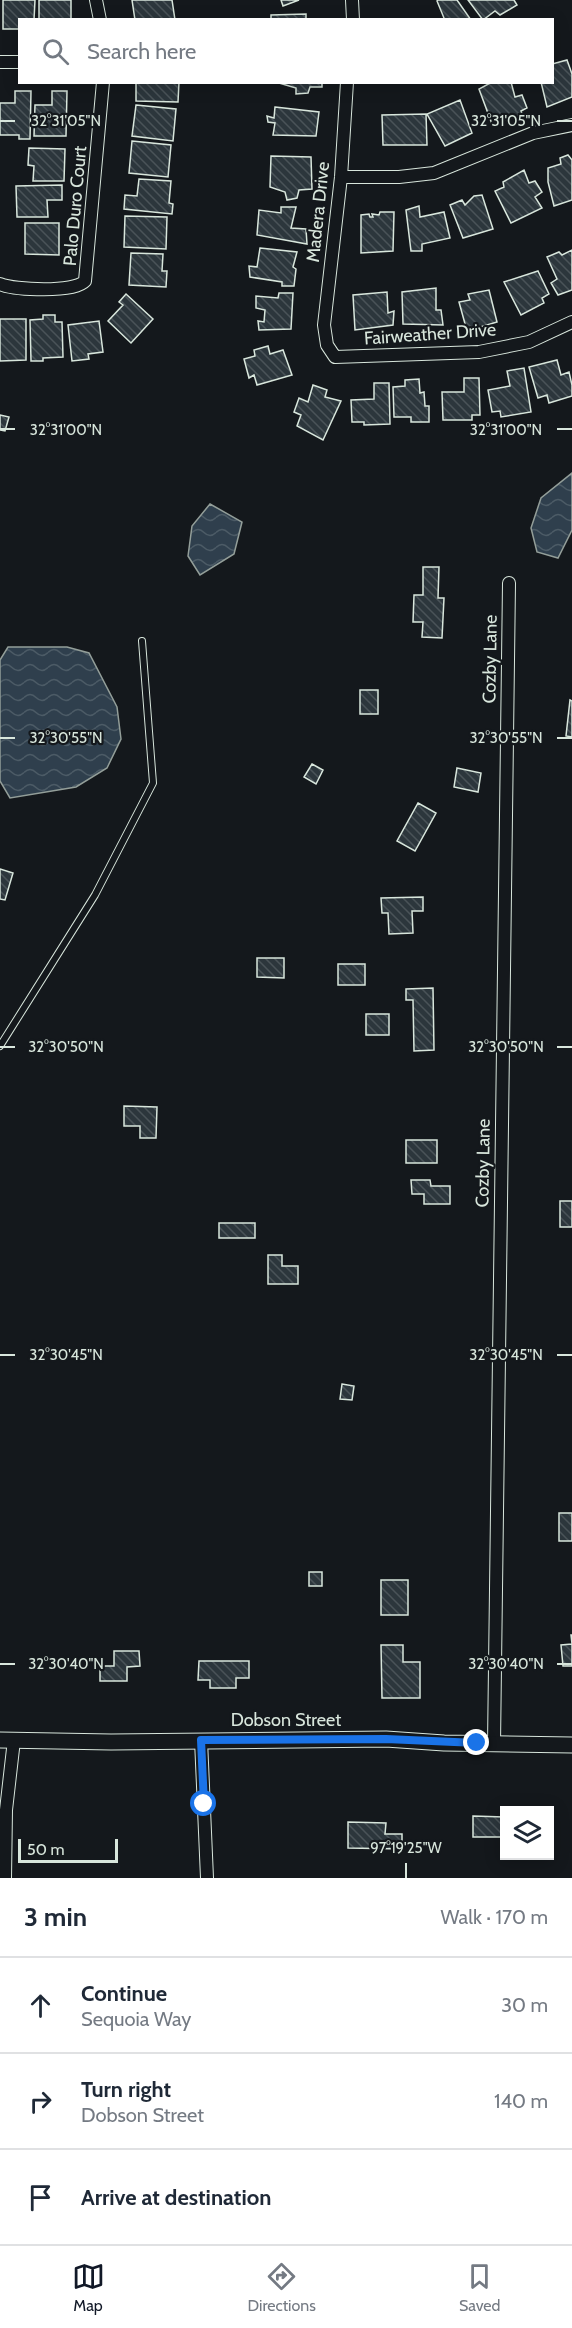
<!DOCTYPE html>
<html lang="en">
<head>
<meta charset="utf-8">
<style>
	:root { --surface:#fff; --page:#f6f6f7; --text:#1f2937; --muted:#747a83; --line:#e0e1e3; --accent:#111827 }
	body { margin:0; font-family:Cabin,sans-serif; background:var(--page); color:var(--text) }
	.controls { position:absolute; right:18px; bottom:18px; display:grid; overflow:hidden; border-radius:0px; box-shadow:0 3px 15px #0003 }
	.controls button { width:54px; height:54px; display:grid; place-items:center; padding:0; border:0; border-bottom:2px solid var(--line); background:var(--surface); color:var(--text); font:30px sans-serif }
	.scale { position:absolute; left:18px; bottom:15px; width:100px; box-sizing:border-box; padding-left:6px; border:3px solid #d8e6dc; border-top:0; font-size:16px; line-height:21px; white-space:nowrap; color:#d8e6dc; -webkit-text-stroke:4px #14181c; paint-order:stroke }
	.stop { position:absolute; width:18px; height:18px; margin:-14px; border:4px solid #1a73e8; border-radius:50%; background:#fff }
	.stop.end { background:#1a73e8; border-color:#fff; box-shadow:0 2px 6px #0008 }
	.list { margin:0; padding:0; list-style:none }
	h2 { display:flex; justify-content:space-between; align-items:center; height:78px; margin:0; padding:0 24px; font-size:26px }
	h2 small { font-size:20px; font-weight:400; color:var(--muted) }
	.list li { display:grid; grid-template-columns:39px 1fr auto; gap:18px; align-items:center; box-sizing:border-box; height:96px; padding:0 24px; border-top:2px solid var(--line) }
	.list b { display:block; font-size:22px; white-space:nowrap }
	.list p { margin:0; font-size:20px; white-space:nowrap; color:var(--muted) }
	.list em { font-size:20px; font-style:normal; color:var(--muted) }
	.icon { flex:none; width:33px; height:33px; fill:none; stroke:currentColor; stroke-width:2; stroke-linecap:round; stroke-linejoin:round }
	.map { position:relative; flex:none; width:572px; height:1878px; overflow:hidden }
	.search { position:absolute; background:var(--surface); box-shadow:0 3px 15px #0003; left:18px; right:18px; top:18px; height:66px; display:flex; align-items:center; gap:15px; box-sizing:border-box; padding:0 21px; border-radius:0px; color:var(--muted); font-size:22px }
	.sheet { height:366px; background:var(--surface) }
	nav { display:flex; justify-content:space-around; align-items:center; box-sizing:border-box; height:84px; border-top:2px solid var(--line); background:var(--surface); font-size:16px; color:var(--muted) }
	nav a { display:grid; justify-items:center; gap:3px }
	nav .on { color:var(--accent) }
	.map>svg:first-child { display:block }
</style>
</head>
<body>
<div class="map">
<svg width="572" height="1878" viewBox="0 0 572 1878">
	<defs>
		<pattern id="water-waves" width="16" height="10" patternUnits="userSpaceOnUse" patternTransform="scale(1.5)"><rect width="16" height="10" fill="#2f3f4d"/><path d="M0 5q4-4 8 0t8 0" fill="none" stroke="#4c5b66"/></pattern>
		<pattern id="building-back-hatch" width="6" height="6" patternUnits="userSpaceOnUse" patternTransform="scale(1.5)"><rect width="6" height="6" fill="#2c363c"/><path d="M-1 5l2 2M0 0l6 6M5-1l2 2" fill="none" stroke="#4a5358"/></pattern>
	</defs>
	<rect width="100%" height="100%" fill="#14181c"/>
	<path fill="url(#water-waves)" stroke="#939e99" stroke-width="1.5" d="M572,473V530L558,558L537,552L531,528L541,498Z
		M210,504L242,522L234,554L200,575L188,556L192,526Z
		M8,647H67L89,653L117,707L121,739L107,768L76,787L10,798L0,781V660Z"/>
	<path fill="url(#building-back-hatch)" stroke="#d8e6dc" stroke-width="1.5" d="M3,0H35L34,20H20V29H3Z
		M39,0H71V20H39Z
		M132,0H172L175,20H135Z
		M281,0H299L283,6Z
		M438,0H457L471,20H442L444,18L437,1Z
		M468,0H514L517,5L500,15L495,11L483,20Z
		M306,14V20H271V15Z
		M567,60L572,74V97L547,107L541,82H552V64Z
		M136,82H179L178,102L136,101Z
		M322,82V87H310L308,93L296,94V88L279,83Z
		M492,82H511L515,97L522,95L527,108L521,111L522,114L492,124L479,89Z
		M15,91H31L30,139H19V135H0V103H15Z
		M52,91H67L66,136H34L35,105H52Z
		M460,100L472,133L445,146L427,114Z
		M136,105L176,109L173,141L132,136Z
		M275,107L319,112L316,136L273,135L275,123L268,122L267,116L274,118Z
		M426,114L427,145H383L382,115Z
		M132,141L171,145L168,177L129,173Z
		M29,148L65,149L64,181H33L34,166L28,165Z
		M568,155L572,160V200L554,206L548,182V168L561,164L560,158Z
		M271,156L311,157L312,189L299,190L297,198L287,200L285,192L270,187Z
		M524,170L529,183L535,181L542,192L535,197L542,208L511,223L495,191L504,187L503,182Z
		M139,179L171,181L169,203L173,204L172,214L124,209L125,195L137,196Z
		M62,185V200H47L48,217H17L16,186Z
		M482,195L493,229L463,238L450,205L462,200L465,205L474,196Z
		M419,206L420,217L444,212L450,238L422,244V251H411L406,210Z
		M281,207H296L291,228L306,229L307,244L257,235L259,210L281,213Z
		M380,212H394L393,251L361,253V215L369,214L370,217H373L372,214L379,215Z
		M125,216L167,217L166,249L124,247Z
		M25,223H59V255L25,254Z
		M260,248L297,252L293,267L296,269L294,286H282V282L250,277L249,266L257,267Z
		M572,250V290L558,295L551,283L557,279L547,257L559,252L562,255Z
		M131,253L163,254L162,271H167L166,287L129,285Z
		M538,271L549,294L542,298L544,303L521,315L504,282Z
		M436,288V310H441L443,325L403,324L402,292Z
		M489,290L497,322L467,331L459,302L470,300L468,294Z
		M387,292L388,313L394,311L393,325L355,330L353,295Z
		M279,293H293L291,329L259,330L258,321L264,322L265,310L256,308V296L278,298Z
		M126,294L153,319L131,343L108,321L123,305L119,302Z
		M43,315H55V322H62L63,357L43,358V361H31L30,320L43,319Z
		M0,319H26V360L0,361Z
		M99,321L103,352L88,354L89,359L72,361L68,325Z
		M268,346L270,354L283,350L292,375L257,385L254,375L249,378L244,359L255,356L254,350Z
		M557,360L561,375L569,372L572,385V396L549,403L547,395L538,398L529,367Z
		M524,368L531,412L501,417L500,411L492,412L488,390L510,386L507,371Z
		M464,378H479L480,415H472V420H443L442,392H464Z
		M419,379L420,393L424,392L425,406H429V422H411V417H394L393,387L405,386V380Z
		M374,383H389L390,424L364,425V422H352L351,400L374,399Z
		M313,385L327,390L325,397L341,401L323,440L297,426L301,415L294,412L299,398L308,402Z
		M0,415L9,417L5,431L0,430Z
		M423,567H439L438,598H444L442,638L422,637L423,622H413L414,595H423Z
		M360,690H378V714H360Z
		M570,700L572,701V737L566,736Z
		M312,764L323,770L316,784L304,777Z
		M457,768L481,773L478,792L454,787Z
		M418,803L436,813L415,851L397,841Z
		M0,869L13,873L5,900L0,899Z
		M423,897V911H412L413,933L389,934L388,913H382L381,898Z
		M257,958H284V978L257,977Z
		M338,964H365V985H338Z
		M433,988L434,1050L414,1051L413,1000H406V989Z
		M366,1014H389V1035H366Z
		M124,1106L157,1107L156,1138H140V1126H124Z
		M406,1140H437V1163H406Z
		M411,1180H430L431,1186H450V1204H424V1194H412Z
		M560,1201H572V1227H560Z
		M219,1223H255V1238H219Z
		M268,1255H282V1266H298V1284H268Z
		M342,1384L354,1386L352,1400L340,1399Z
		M559,1513H572V1541H559Z
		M309,1572H322V1586H309Z
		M381,1580H408V1615H381Z
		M571,1635H572V1666H563L561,1645L572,1644Z
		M381,1645H403V1662H420V1698H382Z
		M114,1651H139L140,1666L127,1667V1681H100V1666H114Z
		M199,1661H249V1678H236V1688H210V1680H198Z
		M473,1816L504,1817V1837H473Z
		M348,1822L386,1823L385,1834H402V1849L348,1848Z"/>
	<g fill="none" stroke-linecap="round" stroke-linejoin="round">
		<g stroke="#d8e6dc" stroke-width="8">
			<path id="service" d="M0,1046L95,895L153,783L142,641"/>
		</g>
		<g stroke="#d8e6dc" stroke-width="14">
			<path id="minor" d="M96,0L100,20
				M352,0L353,20
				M0,62H20
				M347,82L341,177L324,325L327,345L335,357L479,352L529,342L572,322
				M341,177H399L434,173L533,133L572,125
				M0,284C15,290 74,293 85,281L103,82
				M201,1740L207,1878
				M494,1744L509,583
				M5,1878L6,1810L14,1740"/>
		</g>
		<g stroke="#d8e6dc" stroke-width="17">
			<path id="tertiary" d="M0,1740L111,1742L386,1739L444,1743L572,1745"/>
		</g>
		<use href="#service" stroke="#14181c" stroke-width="6"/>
		<use href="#minor" stroke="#14181c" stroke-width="12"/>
		<use href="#tertiary" stroke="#14181c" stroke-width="15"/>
	</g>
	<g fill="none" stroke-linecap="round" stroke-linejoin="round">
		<path stroke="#1a73e8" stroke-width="8" d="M204,1804L201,1740L386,1739L477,1743"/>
	</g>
	<path fill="none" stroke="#d8e6dc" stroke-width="2" d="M0,121H15M557,121H572M0,429H15M557,429H572M0,738H15M557,738H572M0,1047H15M557,1047H572M0,1355H15M557,1355H572M0,1664H15M557,1664H572M406,1863V1878"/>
	<g text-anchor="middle" stroke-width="4.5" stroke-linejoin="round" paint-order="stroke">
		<g font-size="18" fill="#d8e6dc" stroke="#14181c">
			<text transform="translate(75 206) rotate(-85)" y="6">Palo Duro Court</text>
			<text transform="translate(318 212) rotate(-84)" y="6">Madera Drive</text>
			<text transform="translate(430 334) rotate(-4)" y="6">Fairweather Drive</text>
			<text transform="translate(490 659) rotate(-89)" y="6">Cozby Lane</text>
			<text transform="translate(483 1163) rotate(-89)" y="6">Cozby Lane</text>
			<text x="286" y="1726">Dobson Street</text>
		</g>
	</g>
	<g font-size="15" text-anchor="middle" fill="#d8e6dc" stroke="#14181c" stroke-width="4.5" stroke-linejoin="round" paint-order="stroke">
		<text x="66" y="126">32°31'05"N</text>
		<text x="506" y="126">32°31'05"N</text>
		<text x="66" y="435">32°31'00"N</text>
		<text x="506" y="435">32°31'00"N</text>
		<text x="66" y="743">32°30'55"N</text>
		<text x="506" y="743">32°30'55"N</text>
		<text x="66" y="1052">32°30'50"N</text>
		<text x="506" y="1052">32°30'50"N</text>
		<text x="66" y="1360">32°30'45"N</text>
		<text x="506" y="1360">32°30'45"N</text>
		<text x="66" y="1669">32°30'40"N</text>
		<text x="506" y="1669">32°30'40"N</text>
		<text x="406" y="1853">97°19'25"W</text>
	</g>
</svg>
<div class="controls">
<button><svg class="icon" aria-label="layers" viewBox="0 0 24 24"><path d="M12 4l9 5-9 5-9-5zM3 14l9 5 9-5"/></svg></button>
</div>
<div class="scale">50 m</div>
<div class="stop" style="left:204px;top:1804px"></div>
<div class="stop end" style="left:477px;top:1743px"></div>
<div class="search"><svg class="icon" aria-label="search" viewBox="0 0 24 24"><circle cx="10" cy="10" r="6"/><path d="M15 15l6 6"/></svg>Search here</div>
</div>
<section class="sheet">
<h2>3 min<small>Walk · 170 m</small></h2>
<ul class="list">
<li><svg class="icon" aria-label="ahead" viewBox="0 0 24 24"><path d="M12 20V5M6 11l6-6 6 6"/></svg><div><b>Continue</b><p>Sequoia Way</p></div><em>30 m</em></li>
<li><svg class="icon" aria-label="right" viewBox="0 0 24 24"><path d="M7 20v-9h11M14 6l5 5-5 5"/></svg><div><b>Turn right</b><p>Dobson Street</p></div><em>140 m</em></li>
<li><svg class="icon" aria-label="arrive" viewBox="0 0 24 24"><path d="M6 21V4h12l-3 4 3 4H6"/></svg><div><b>Arrive at destination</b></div></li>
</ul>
</section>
<nav>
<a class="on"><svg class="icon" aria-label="map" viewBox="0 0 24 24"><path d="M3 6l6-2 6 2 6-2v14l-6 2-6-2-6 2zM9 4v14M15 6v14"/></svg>Map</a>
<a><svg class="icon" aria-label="directions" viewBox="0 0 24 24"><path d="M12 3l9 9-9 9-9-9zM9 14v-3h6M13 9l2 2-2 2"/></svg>Directions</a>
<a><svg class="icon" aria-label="saved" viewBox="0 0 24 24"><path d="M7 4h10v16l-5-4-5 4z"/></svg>Saved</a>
</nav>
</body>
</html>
